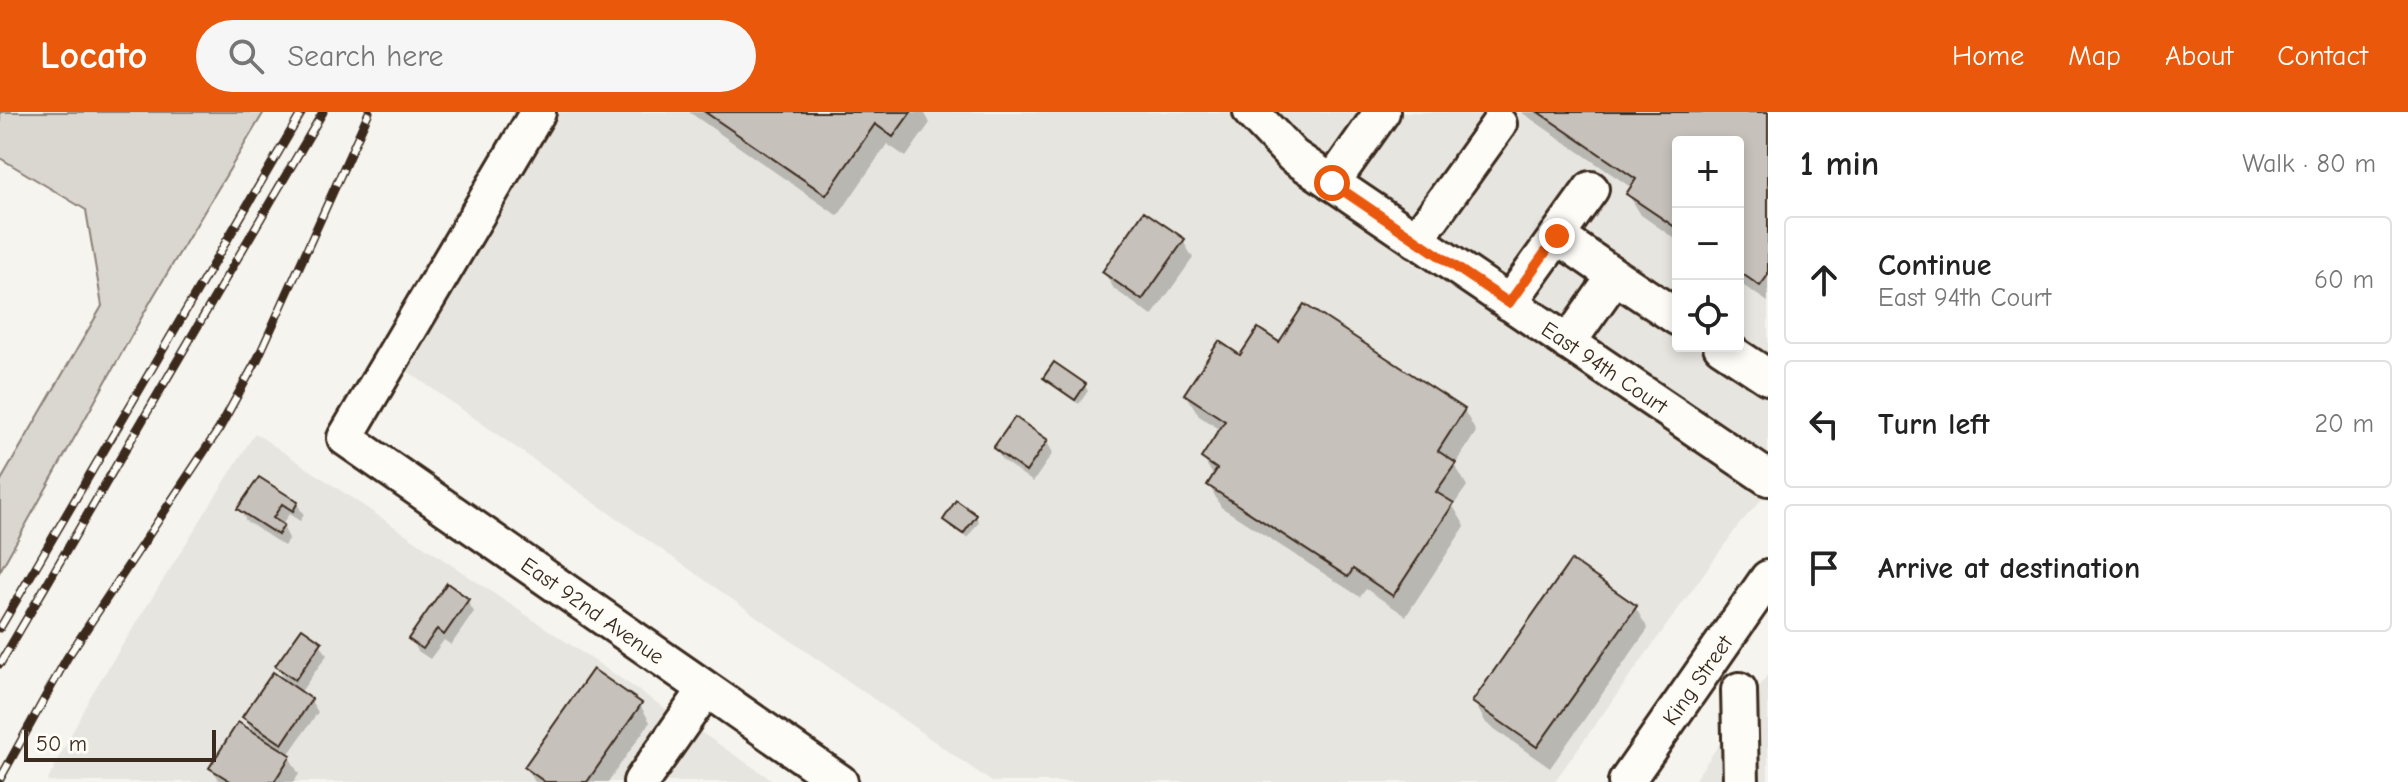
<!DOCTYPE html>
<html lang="en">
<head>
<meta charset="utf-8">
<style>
	:root { --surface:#fff; --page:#f6f6f6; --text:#222; --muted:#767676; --line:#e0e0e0; --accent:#ea580c }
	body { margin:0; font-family:"Comic Neue",sans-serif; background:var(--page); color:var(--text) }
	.controls { position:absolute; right:24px; top:24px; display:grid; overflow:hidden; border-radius:8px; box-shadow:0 4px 12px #0003 }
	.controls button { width:72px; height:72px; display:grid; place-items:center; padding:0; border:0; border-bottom:2px solid var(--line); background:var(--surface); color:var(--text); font:40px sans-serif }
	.scale { position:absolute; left:24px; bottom:20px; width:192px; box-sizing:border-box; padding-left:8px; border:4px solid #3b2a1e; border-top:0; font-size:22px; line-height:28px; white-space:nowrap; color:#3b2a1e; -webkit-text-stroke:6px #fdfcf7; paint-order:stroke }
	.stop { position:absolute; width:24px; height:24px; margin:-18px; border:6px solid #ea580c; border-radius:50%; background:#fff }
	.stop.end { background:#ea580c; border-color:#fff; box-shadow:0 2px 8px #0008 }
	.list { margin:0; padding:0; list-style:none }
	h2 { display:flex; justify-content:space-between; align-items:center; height:104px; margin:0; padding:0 32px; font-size:34px }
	h2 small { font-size:26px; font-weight:400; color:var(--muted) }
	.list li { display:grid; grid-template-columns:52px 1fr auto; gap:24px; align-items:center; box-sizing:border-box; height:128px; margin:0 16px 16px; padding:0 16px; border:2px solid var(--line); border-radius:8px }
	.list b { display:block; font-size:30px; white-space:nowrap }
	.list p { margin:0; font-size:26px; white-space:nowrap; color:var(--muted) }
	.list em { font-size:26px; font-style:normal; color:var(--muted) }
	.icon { flex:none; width:44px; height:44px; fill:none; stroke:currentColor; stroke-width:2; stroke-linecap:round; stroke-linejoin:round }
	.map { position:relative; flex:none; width:1768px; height:670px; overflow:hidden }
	header { display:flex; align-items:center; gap:48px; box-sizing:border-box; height:112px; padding:0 40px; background:var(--accent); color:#fff }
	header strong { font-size:38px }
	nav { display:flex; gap:44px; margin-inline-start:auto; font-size:28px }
	.search { width:560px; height:72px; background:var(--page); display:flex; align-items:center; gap:20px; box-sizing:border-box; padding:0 28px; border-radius:44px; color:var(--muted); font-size:30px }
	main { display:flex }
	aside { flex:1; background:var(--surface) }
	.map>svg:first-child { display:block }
</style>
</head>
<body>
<header>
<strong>Locato</strong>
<div class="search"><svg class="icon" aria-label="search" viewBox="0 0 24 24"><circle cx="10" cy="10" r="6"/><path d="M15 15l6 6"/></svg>Search here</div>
<nav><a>Home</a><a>Map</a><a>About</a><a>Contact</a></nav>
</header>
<main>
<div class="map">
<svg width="1768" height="670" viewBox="0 0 1768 670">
	<rect width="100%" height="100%" fill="#f5f4ee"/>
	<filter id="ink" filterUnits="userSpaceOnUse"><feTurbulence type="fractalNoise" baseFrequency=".0125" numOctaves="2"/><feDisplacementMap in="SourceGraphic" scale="16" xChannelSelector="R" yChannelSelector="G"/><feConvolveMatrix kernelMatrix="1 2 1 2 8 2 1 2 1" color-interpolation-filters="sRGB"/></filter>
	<g filter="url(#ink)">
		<path fill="#e7e5df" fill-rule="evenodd" d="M515,0H1768V380L1738,414L1554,670H992L383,242ZM1678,30H1738V234H1678Z
			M255,321L775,670H47L90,585Z
			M1768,562V670H1693Z"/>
		<path fill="#dad6d0" stroke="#8a8077" stroke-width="2" d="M0,0H264L153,185L0,459V370L102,194L86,98L0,46Z"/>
		<path fill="#0003" d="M689,0H924L930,11L906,45L887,32L838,104Z
			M1521,0H1768V190L1738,170V30H1678V129L1641,103L1628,82L1632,76Z
			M1183,129L1193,146L1152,204L1114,177L1104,160Z
			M1280,233L1464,298L1476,320L1455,353L1467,374L1453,394L1465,414L1406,504L1366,477L1360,485L1221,395L1209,373L1214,365L1203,346L1221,318L1199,304L1186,282L1241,246Z
			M1046,266L1085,274L1088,279L1079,292L1049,271Z
			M1047,330L1053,341L1033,370L1002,348L995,336Z
			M259,367L297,392L304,403L300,409L289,402L282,413L289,426L284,434L246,409L240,397Z
			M976,404L979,410L967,426L948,413L945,408Z
			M467,488L474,500L451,533L444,528L430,547L418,539L411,527Z
			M1635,495L1648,517L1550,656L1486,611L1474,590Z
			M320,531L327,543L300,581L311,589L318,600L288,643L299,662L294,670H220L212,656L255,624L245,605L288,573L277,554Z
			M640,593L650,610L608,670H535L526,655Z"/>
		<path fill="#c7c1bb" stroke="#3b2a1e" stroke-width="2" d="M705,0H911L893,25L875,12L826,83Z
			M1538,0H1768V163L1760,174L1738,159V30H1678V117L1626,82L1636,67Z
			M1144,99L1185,127L1142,188L1102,160Z
			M1304,192L1465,297L1438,339L1456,351L1436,380L1454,391L1393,484L1353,457L1348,465L1207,373L1217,357L1201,346L1225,309L1184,282L1219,229L1240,243L1258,216L1279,230Z
			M1054,250L1086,272L1075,288L1043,266Z
			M1015,305L1048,328L1026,360L993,336Z
			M259,365L298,390L293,399L282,392L273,406L284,413L278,423L237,397Z
			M956,388L977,403L963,422L943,408Z
			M1571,448L1637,494L1537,635L1472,590Z
			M447,471L469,487L444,523L437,517L423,537L408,527Z
			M302,516L322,530L295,568L275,554Z
			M593,557L642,591L587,670H545L524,655Z
			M273,560L312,587L282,632L242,605Z
			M238,610L291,643L274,670H232L209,656Z"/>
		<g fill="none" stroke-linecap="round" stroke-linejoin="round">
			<g stroke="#3b2a1e" stroke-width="40">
				<path id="minor" d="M538,0L345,326L840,670
					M1251,0L1293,44L1768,366
					M1332,71L1382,0
					M1557,124L1615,164
					M1416,128L1499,12
					M1509,191L1591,77
					M1568,231L1615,164L1678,206
					M1721,234L1768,265
					M1739,578L1741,670
					M641,670L706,577
					M1626,670L1768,466"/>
			</g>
			<use href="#minor" stroke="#fdfcf7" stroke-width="34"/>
			<g stroke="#3b2a1e" stroke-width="9">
				<path id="rail" d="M0,516L302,0
					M0,552L323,0
					M0,667L67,546L219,317L258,246L369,0"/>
			</g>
			<use href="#rail" stroke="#fdfcf7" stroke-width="6" stroke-dasharray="18" stroke-linecap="butt"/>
		</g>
	</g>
	<g fill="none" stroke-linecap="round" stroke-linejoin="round" filter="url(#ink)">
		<path stroke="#ea580c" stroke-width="10" d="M1332,71L1509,191L1557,124"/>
	</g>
	<g text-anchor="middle" stroke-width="6" stroke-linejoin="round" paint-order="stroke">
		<g font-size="22" fill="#3b2a1e" stroke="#fdfcf7">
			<text transform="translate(1605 255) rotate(34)" y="8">East 94th Court</text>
			<text transform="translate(593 498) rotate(35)" y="8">East 92nd Avenue</text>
			<text transform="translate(1697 568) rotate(-55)" y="8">King Street</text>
		</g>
	</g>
</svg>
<div class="controls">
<button>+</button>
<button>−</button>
<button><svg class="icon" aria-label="locate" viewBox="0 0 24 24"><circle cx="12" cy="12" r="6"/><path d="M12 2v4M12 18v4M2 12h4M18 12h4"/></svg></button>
</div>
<div class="scale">50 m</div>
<div class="stop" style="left:1332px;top:71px"></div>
<div class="stop end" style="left:1557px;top:124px"></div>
</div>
<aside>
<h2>1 min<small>Walk · 80 m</small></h2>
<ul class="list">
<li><svg class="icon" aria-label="ahead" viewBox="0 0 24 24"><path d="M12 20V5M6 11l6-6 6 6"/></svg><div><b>Continue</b><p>East 94th Court</p></div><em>60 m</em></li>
<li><svg class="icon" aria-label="left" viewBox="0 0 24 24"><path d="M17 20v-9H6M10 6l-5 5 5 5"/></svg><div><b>Turn left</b></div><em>20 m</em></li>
<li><svg class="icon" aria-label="arrive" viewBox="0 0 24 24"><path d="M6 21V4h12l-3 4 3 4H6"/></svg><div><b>Arrive at destination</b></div></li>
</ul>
</aside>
</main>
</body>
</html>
